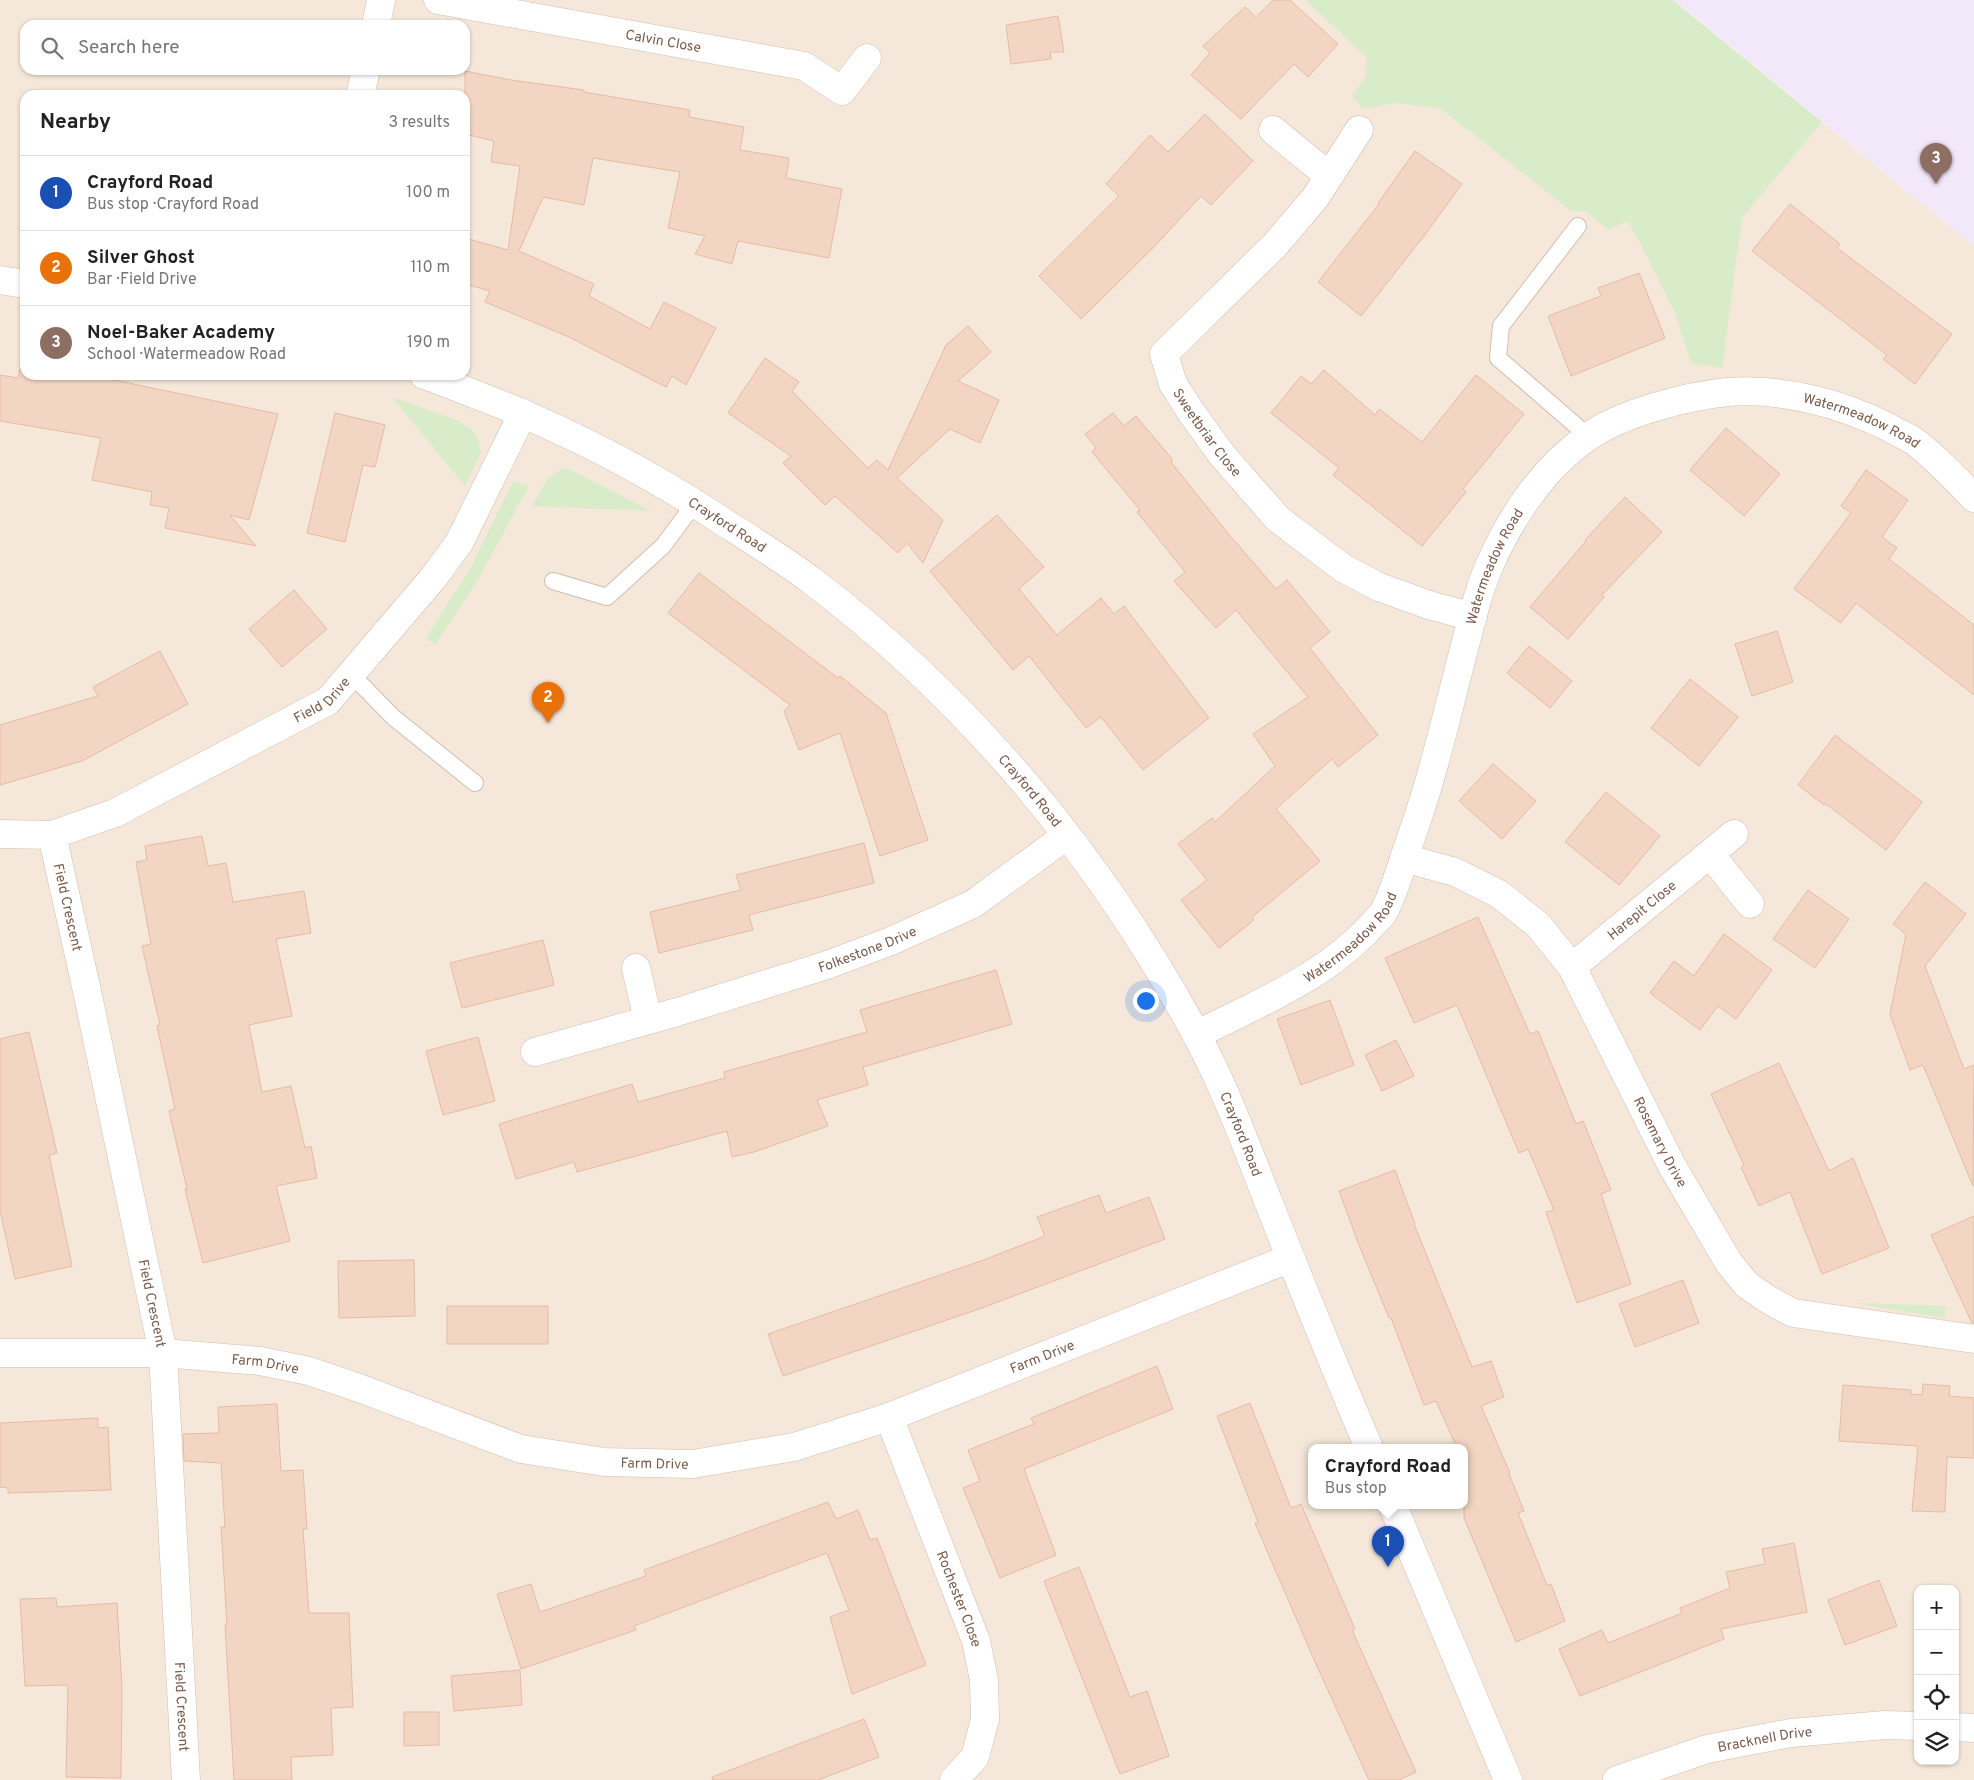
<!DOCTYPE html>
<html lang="en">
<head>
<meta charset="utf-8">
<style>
	:root { --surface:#fff; --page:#f6f6f6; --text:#222; --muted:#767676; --line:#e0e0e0; --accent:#1a73e8 }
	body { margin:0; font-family:Overpass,sans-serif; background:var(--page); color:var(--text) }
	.controls { position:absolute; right:15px; bottom:15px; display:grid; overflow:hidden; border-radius:10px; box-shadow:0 1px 4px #0004 }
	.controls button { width:45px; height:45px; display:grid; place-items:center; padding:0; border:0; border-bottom:1px solid var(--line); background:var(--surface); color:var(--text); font:25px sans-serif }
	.you { position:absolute; left:1145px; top:1000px; width:18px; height:18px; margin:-12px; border:4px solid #fff; border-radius:50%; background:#1a73e8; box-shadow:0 0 0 8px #1a73e833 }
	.badge { display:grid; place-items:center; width:32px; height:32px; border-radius:50%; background:var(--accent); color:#fff; font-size:16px; font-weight:700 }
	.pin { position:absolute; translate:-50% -41px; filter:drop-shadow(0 1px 2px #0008) }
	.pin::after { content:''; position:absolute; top:26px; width:18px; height:15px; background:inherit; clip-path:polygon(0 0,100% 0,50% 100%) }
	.popup { position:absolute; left:1308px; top:1444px; width:160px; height:65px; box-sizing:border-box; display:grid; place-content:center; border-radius:10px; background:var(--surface); filter:drop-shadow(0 1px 4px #0005); font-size:16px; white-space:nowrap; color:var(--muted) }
	.popup b { font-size:19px; color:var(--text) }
	.popup::after { content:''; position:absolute; left:50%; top:100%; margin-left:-10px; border:10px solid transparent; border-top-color:var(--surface) }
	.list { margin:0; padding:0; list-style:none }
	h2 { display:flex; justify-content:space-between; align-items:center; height:65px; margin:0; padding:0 20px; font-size:21px }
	h2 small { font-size:16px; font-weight:400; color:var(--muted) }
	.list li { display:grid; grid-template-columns:32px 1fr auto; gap:15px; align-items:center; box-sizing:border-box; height:75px; padding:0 20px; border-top:1px solid var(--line) }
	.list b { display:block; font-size:19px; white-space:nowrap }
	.list p { margin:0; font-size:16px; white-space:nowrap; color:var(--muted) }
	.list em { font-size:16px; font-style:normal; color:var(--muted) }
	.icon { flex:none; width:28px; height:28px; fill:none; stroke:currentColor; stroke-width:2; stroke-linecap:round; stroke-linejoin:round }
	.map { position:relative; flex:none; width:1974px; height:1780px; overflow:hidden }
	.search { position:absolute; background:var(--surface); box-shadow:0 1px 4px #0004; left:20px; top:20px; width:450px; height:55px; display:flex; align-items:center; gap:12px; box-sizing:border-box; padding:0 18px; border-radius:15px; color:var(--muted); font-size:19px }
	.panel { position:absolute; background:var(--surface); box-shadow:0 1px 4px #0004; left:20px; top:90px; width:450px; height:290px; border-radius:15px }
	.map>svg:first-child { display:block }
</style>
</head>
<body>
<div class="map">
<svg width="1974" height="1780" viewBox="0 0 1974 1780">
	<rect width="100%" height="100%" fill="#fdf6ec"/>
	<path fill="#f5e8da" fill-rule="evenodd" d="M0,0H1673L1974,246V1780H0ZM25,25H465V70H25ZM25,95H465V375H25ZM1312,1448H1464V1506H1312ZM1918,1589H1955V1761H1918Z"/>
	<path fill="#f3e8fa" d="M1673,0H1974V246L1683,7Z"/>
	<path fill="#d8ecc9" d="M1305,0H1673L1822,122L1742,218L1722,368L1691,363L1675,313L1647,256L1628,221L1608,230L1586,211H1571L1440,108L1394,103L1363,109L1352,96L1366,76L1367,58Z
		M392,397L457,420L471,429L478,439L481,453L465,486Z
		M564,468L571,470L651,511L532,506L548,478Z
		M513,481L529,486L479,578L435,645L426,638L471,567Z
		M1854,1303L1946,1306L1945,1318Z"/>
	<path fill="#f3d5c3" stroke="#e6bba3" d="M1273,0H1290L1338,44L1308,77L1294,64L1241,119L1191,75L1210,53L1203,46L1245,7L1256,17Z
		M1058,16L1064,52H1050L1051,59L1011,64L1006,25Z
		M465,71L511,80L584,90V92L690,110L689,117L744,127L740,150L789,158L786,178L842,189L829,258L738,241L732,264L695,254L705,236L668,228L680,172L593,158L584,205L543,197L519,251L594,284L589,296L650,329L664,302L716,328L686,385L672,376L666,387L569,337L485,302L490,291L465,284V238L508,250L520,166L491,162L494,141L465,134Z
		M1205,114L1253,161L1211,205L1201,196L1153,248L1081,319L1039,276L1119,196L1106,184L1150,135L1168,152Z
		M1415,151L1462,184L1424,236L1361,316L1318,282L1379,204L1378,203Z
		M1790,204L1840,244L1837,248L1952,334L1915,384L1883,359L1887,355L1752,251Z
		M1639,273L1665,338L1571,376L1548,316L1601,296L1598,288Z
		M968,326L991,352L958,381L999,400L980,443L950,429L897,478L943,520L923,563L907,543L898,553L835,496L825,505L783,463L791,456L728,413L765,358L799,382L792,391L868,468L877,460L888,470L946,345Z
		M20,369L25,370V375H90L278,414L249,520L230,515L256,546L165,528L169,508L150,505L152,492L92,480L101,438L0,421V375L18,378Z
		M1324,370L1375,415L1379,409L1422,442L1476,375L1524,414L1463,489L1466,492L1422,546L1333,475L1339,468L1271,413L1301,376L1311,384Z
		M335,413L385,425L375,467L363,465L345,542L307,533Z
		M1113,413L1124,426L1136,416L1173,460L1171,462L1227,532L1276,589L1287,580L1330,632L1310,648L1378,735L1338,767L1332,759L1276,809L1320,861L1252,917L1254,920L1219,948L1181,900L1207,880L1178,844L1212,818L1215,822L1275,766L1253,734L1308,697L1236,610L1216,628L1174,581L1185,572L1137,512L1140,510L1092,452L1096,448L1085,434Z
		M1726,428L1780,474L1744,516L1690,470Z
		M1866,470L1908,500L1882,537L1897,548L1889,559L1974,625V695L1856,603L1841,623L1794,589L1851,513L1841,506Z
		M1625,497L1662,532L1602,595L1604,597L1568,639L1530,607L1586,541L1585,540Z
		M997,515L1044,567L1019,589L1057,635L1101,598L1114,614L1124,606L1209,718L1143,770L1101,717L1086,728L1029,656L1013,670L930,571Z
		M699,573L838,678L840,676L886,713L928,840L880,856L840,733L799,750L784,711L790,705L668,613Z
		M294,590L327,629L282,667L249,629Z
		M1777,631L1793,682L1752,696L1735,644Z
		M1529,646L1572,681L1550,708L1507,673Z
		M160,651L188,704L82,761L0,785V725L98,696L93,687Z
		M1690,679L1738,717L1699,766L1651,728Z
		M1835,735L1922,802L1886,850L1826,804L1824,805L1798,785Z
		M1493,764L1536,801L1502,839L1459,801Z
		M1606,792L1660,836L1619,885L1565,842Z
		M202,836L208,866L226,863L233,902L304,891L311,933L276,939L292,1016L249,1025L262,1092L291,1086L305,1148L311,1146L317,1178L276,1186L290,1241L203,1263L185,1189H187L169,1111L175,1109L157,1026L160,1025L142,946L151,944L136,862L147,860L145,846Z
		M864,843L874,883L749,915L753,930L659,953L650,912L741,890L736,875Z
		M1925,882L1966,914L1925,966L1964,1069L1974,1065L1973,1186L1923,1065L1910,1070L1890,1014L1906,934L1893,924Z
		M1808,890L1849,919L1815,968L1773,939Z
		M1478,917L1530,1034L1538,1031L1576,1124L1583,1121L1611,1190L1601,1194L1631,1284L1577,1303L1546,1212L1554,1210L1528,1149L1519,1153L1457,1005L1414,1023L1385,958Z
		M1724,934L1772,970L1736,1019L1718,1006L1700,1030L1650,993L1674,961L1694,976Z
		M543,940L554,985L462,1008L450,963Z
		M996,970L1012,1024L863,1067L868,1085L817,1100L828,1126L754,1152L732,1157L727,1131L577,1172L574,1162L516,1179L499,1124L632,1084L638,1102L725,1078L724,1072L867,1032L860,1010Z
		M1330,1000L1354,1065L1301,1085L1277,1019Z
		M29,1032L57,1153L49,1155L72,1266L15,1279L0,1210V1039Z
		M478,1037L495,1101L443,1115L426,1051Z
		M1396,1040L1414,1076L1382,1091L1365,1055Z
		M1779,1063L1829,1171L1853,1158L1889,1248L1822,1274L1790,1192L1759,1206L1741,1167L1744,1165L1711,1094Z
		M1395,1170L1415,1224H1414L1472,1367L1491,1361L1504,1397L1481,1406L1510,1473L1509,1474L1524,1511L1518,1513L1547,1585L1551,1584L1565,1621L1516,1642L1464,1518V1448H1457L1436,1401L1424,1405L1391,1318H1389L1359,1245L1339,1191Z
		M1099,1195L1106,1213L1149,1197L1165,1239L982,1308L783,1376L768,1334L981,1261L1045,1236L1037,1217Z
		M1974,1216V1323H1972L1931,1235Z
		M414,1260L415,1316L339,1318L338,1261Z
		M1683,1280L1699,1323L1635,1347L1619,1304Z
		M447,1306H548V1344H447Z
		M1157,1366L1173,1409L1024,1469L1056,1555L1000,1578L963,1488L980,1481L968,1450L1034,1424L1031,1418Z
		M1923,1384L1950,1386L1949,1396L1974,1398V1458L1947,1457L1945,1512L1912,1511L1918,1446L1839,1441L1843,1385L1911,1390L1910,1394L1922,1395Z
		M1250,1403L1291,1508L1301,1504L1355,1629L1352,1630L1416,1772L1399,1780H1369L1315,1662L1255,1523L1258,1522L1217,1416Z
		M277,1404L281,1471L303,1470L307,1529H303L309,1613H349L353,1707L331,1708L333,1755L291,1757L292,1780H234L225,1625H227L221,1527H225L221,1463L184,1461L183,1434L219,1433L218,1407Z
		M98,1418V1428L108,1427L111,1490L8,1493V1488L0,1487V1423Z
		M828,1502L836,1519L858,1510L870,1540L877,1538L926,1665L852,1694L830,1617L849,1610L827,1553L634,1626L636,1630L521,1669L497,1594L531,1584L540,1612L646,1576L644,1570Z
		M1794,1543L1807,1612L1721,1629L1724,1639L1580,1696L1559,1649L1602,1630L1608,1643L1682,1613L1680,1608L1730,1588L1726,1572L1765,1564L1762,1549Z
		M1079,1567L1130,1697L1147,1691L1169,1756L1120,1774L1044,1581Z
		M1879,1580L1897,1626L1845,1645L1828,1600Z
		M56,1598L57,1607L117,1603L122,1688L121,1778L66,1777L68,1685L25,1686L20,1599Z
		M520,1670L522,1705L454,1711L451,1676Z
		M404,1712H439V1745L404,1746Z
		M864,1719L879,1757L818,1780H713L712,1777Z"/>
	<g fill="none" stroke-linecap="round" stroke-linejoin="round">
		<g stroke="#d1beb0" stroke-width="18">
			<path id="service" d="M1578,226L1501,326L1498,358L1588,436
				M553,581L607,597L663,546L695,503
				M351,674L393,717L475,783"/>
		</g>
		<g stroke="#d1beb0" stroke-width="29">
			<g id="minor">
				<path id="s1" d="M438,0L804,66L842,91L867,58"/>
				<path d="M376,25L381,0"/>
				<path d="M360,95L366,70"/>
				<path d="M1273,130L1329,176"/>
				<path id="s2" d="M1359,130L1315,198L1275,245L1164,354L1173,384L1191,412L1222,455L1278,519L1343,568L1379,587L1429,605L1473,617"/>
				<path id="s3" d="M0,834L52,835L115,813L328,701L434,577L459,543L523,413"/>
				<path id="s4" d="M52,835L87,991L163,1353L186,1780"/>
				<path d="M1710,854L1750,904"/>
				<path id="s5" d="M1404,858L1455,872L1499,894L1538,925L1572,967L1672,1166L1729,1263L1747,1285L1769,1300L1793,1313L1974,1339"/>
				<path id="s6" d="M1572,967L1734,834"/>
				<path d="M636,968L648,1020"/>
				<path id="s7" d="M1196,1035C1257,1004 1325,977 1371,926C1375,922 1380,917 1383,913C1394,894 1404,857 1412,835C1433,776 1447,714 1463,653C1471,623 1478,590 1491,562C1512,515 1545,466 1588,437C1621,413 1687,396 1728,392C1782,388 1840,403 1888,427C1896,432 1906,436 1914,441C1936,458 1955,478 1974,498"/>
				<path id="s8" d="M535,1052L677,1012L827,965L891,941L973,904L1066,836"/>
				<path id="s9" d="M0,1353H163L260,1361L309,1371L359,1388L521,1449L604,1462L693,1464L794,1447L889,1417L1291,1258"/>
				<path id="s10" d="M889,1417L976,1641L984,1680L985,1719L975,1757L954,1780"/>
				<path d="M1955,1727L1974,1728"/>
				<path id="s11" d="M1617,1780L1707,1749L1791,1733L1885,1725L1918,1726"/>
			</g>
		</g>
		<g stroke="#d1beb0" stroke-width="29">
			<g id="tertiary">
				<path d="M0,280L25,284"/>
				<path id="s12" d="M424,375C445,382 466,391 487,399C568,431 646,471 719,519C750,539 783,559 812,581C971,701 1101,859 1196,1034C1226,1089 1247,1148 1270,1206C1302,1287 1335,1368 1369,1448"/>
				<path d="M1393,1506L1508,1780"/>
			</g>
		</g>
		<use href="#service" stroke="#fff" stroke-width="16"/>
		<use href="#minor" stroke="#fff" stroke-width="28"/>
		<use href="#tertiary" stroke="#fff" stroke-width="28"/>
	</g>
	<g text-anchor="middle" stroke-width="4.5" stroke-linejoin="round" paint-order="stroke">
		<g font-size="14" fill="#7a5c4d" stroke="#fffaf3">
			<text dy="5" stroke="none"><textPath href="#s1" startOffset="229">Calvin Close</textPath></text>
			<text dy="5" stroke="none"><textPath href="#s7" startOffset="1040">Watermeadow Road</textPath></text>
			<text dy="5" stroke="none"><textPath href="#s2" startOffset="389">Sweetbriar Close</textPath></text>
			<text dy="5" stroke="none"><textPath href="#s12" startOffset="339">Crayford Road</textPath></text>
			<text dy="5" stroke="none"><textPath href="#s7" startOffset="590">Watermeadow Road</textPath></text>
			<text dy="5" stroke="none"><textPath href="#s3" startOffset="355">Field Drive</textPath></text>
			<text dy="5" stroke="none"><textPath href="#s12" startOffset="744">Crayford Road</textPath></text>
			<text dy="5" stroke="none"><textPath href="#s4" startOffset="74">Field Crescent</textPath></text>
			<text dy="5" stroke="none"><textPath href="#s6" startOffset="90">Harepit Close</textPath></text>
			<text dy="5" stroke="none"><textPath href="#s7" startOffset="185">Watermeadow Road</textPath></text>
			<text dy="5" stroke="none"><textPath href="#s8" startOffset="348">Folkestone Drive</textPath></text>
			<text dy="5" stroke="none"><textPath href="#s12" startOffset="1149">Crayford Road</textPath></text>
			<text dy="5" stroke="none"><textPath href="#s5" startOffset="402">Rosemary Drive</textPath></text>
			<text dy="5" stroke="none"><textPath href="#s4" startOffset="479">Field Crescent</textPath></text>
			<text dy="5" stroke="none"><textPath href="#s9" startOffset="1076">Farm Drive</textPath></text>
			<text dy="5" stroke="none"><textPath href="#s9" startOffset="266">Farm Drive</textPath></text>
			<text dy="5" stroke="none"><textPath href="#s9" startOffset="671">Farm Drive</textPath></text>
			<text dy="5" stroke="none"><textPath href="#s10" startOffset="195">Rochester Close</textPath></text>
			<text dy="5" stroke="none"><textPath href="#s4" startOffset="884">Field Crescent</textPath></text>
			<text dy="5" stroke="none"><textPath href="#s11" startOffset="154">Bracknell Drive</textPath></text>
		</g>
	</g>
</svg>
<div class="controls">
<button>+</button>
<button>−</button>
<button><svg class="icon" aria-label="locate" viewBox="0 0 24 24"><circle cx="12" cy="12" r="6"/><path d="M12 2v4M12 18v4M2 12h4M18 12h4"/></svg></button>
<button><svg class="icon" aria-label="layers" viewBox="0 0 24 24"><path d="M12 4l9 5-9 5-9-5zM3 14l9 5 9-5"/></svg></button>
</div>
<div class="you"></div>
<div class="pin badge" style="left:1388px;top:1567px;background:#1a4fb4">1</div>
<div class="popup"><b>Crayford Road</b>Bus stop</div>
<div class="pin badge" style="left:548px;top:723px;background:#e8710a">2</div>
<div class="pin badge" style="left:1936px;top:184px;background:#8d6e63">3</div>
<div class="search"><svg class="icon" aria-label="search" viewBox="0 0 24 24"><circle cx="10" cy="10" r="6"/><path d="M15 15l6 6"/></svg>Search here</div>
<section class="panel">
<h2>Nearby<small>3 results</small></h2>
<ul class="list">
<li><span class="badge" style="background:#1a4fb4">1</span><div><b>Crayford Road</b><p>Bus stop · Crayford Road</p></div><em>100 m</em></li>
<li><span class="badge" style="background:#e8710a">2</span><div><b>Silver Ghost</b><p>Bar · Field Drive</p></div><em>110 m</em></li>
<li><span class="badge" style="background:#8d6e63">3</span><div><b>Noel-Baker Academy</b><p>School · Watermeadow Road</p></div><em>190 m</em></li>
</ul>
</section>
</div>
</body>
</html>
